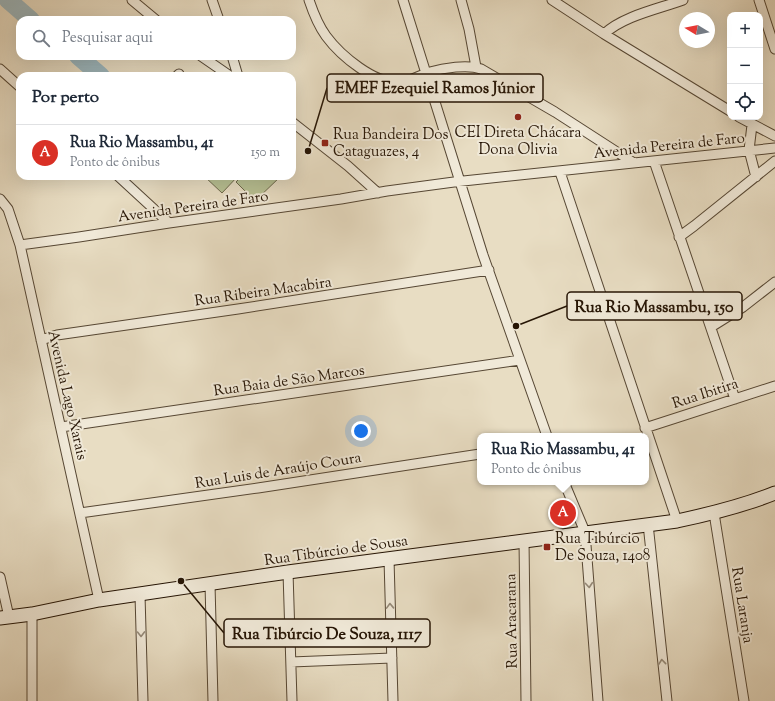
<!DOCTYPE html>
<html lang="pt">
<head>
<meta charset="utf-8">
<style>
	:root { --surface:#fff; --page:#f6f6f7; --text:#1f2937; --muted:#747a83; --line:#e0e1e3; --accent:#d93025 }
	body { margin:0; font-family:"Sorts Mill Goudy",serif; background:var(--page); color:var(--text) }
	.controls { position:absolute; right:12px; top:12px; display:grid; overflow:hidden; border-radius:8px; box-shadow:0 4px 16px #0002 }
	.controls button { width:36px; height:36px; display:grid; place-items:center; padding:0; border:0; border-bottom:1px solid var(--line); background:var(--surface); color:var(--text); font:20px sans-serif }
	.compass { position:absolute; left:679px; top:12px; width:36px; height:36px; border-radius:50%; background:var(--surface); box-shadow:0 4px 16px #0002; rotate:280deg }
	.you { position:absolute; left:361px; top:431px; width:14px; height:14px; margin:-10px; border:3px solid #fff; border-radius:50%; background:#1a73e8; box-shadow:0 0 0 6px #1a73e833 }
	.badge { display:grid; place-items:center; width:26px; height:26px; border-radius:50%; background:var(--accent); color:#fff; font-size:13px; font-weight:700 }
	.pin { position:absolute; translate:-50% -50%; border:2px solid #fff; box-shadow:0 1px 4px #0006 }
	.popup { position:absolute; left:477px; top:433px; width:172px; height:52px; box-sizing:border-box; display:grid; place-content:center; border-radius:8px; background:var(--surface); filter:drop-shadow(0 1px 3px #0005); font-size:13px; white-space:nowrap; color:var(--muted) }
	.popup b { font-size:15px; color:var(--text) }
	.popup::after { content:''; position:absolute; left:50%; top:100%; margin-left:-8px; border:8px solid transparent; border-top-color:var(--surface) }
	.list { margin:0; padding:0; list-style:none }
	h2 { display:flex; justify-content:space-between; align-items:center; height:52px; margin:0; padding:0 16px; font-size:17px }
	h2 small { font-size:13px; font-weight:400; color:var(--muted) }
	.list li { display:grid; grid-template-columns:26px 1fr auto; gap:12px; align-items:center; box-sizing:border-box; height:56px; padding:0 16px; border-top:1px solid var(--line) }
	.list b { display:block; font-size:15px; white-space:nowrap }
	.list p { margin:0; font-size:13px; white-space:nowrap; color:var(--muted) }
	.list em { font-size:13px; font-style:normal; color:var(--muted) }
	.icon { flex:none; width:22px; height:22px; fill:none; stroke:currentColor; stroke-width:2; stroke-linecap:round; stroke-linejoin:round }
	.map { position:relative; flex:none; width:775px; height:701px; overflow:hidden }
	.search { position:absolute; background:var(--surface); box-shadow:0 4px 16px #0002; left:16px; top:16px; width:280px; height:44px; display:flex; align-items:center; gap:10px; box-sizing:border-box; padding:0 14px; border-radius:12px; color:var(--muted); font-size:15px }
	.panel { position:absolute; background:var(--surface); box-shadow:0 4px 16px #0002; left:16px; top:72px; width:280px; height:108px; border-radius:12px }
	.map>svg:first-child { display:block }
</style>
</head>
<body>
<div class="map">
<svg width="775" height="701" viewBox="0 0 775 701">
	<rect width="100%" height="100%" fill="#e8ddc3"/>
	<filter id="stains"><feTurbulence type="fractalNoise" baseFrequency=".005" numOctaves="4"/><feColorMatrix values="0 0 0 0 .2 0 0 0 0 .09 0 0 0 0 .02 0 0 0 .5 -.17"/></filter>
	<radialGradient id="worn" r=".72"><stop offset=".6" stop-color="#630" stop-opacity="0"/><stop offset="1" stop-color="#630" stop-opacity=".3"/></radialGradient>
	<path fill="#b8c093" stroke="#6f6a4c" d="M204,176H238L222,193Z
		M242,176H281L255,201L236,182Z"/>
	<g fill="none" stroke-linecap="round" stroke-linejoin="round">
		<path stroke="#9db8bf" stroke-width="18" d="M8,0L31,20
			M78,56L101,76"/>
		<g stroke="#564734" stroke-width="11">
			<path id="minor" d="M132,0L156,20
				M212,0L219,20
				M309,0C313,12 318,25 326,36C340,55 376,86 401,82C411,81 420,75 430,72C443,68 468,64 481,69L555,112L634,163
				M403,0L483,255L547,436
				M461,0L469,29L476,67
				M552,0L604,34L730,111
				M759,0L775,49
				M604,34C623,16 658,9 683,0
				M201,56L230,76
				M232,56L238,76
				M0,69L20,87
				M177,76L179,74
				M739,117L775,136
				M292,122L348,166L378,193
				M752,125L749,150L756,177
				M654,161L735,399
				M560,172L677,521
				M118,176L169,223
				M0,199L8,209L20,245L99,600
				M679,237L694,226L775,161
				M20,245L79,237L169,223L341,199L387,191L454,182L775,148
				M711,327L743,307L775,282
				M41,340L57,335L238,309L489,270
				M61,427L520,360
				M645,428L775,386
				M564,482L585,532L598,701
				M80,513L258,488L480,454
				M714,513L744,701
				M648,524L667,701
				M524,540L526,701
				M389,559L393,701
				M288,572L292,701
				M0,577L9,617
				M210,584L213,701
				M140,595L143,701
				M32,614V701
				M291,662L392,658"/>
		</g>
		<g stroke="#261505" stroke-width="15">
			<path id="secondary" d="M0,618L32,614L99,600L288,572L677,521C710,514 743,506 775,493"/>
		</g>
		<use href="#minor" stroke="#f0e9d8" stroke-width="9"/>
		<use href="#secondary" stroke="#f0e9d8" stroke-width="13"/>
	</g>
	<defs><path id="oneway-chevron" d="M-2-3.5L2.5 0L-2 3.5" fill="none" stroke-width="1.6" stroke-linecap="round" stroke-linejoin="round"/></defs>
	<g stroke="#958a79">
		<use href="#oneway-chevron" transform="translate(589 585) rotate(85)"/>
		<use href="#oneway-chevron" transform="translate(390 606) rotate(-92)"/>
		<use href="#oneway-chevron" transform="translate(141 634) rotate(89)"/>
		<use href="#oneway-chevron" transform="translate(662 662) rotate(-96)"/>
	</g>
	<g fill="#8f2418" stroke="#f0e9d8" stroke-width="1.5">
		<circle cx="518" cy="117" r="4"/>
		<rect x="321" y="139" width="8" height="8" rx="2"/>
		<rect x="543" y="543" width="8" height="8" rx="2"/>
	</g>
	<g text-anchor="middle" stroke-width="4" stroke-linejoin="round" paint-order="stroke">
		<g font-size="15" fill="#261505" stroke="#f0e9d8" text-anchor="start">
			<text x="518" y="137" text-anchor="middle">CEI Direta Chácara<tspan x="518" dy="17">Dona Olivia</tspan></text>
			<text x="333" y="139">Rua Bandeira Dos<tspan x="333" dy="17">Cataguazes, 4</tspan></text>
			<text x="555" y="543">Rua Tibúrcio<tspan x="555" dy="17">De Souza, 1408</tspan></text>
		</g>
		<g font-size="15" fill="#261505" stroke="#f0e9d8">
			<text transform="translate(669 145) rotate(-6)" y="5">Avenida Pereira de Faro</text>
			<text transform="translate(193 206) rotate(-8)" y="5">Avenida Pereira de Faro</text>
			<text transform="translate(263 291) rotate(-8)" y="5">Rua Ribeira Macabira</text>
			<text transform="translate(289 380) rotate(-8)" y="5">Rua Baia de São Marcos</text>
			<text transform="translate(705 393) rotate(-18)" y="5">Rua Ibitira</text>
			<text transform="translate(68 395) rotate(77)" y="5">Avenida Lago Xarais</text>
			<text transform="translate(278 470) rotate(-9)" y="5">Rua Luis de Araújo Coura</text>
			<text transform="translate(336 550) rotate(-8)" y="5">Rua Tibúrcio de Sousa</text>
			<text transform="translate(743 605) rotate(81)" y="5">Rua Laranja</text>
			<text transform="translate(511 621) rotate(-91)" y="5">Rua Aracarana</text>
		</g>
	</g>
	<path fill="none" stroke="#261505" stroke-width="1.5" d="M308 151L327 88M516 326L567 306M181 581L224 633"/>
	<g fill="#261505" stroke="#f0e9d8" stroke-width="1.5">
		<circle cx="308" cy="151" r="4"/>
		<circle cx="516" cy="326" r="4"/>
		<circle cx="181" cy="581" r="4"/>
	</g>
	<g fill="#f0e9d8" stroke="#261505" stroke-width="1.5">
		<rect x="327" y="74" width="216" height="28" rx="4"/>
		<rect x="567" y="292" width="175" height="28" rx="4"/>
		<rect x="224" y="619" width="206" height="28" rx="4"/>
	</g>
	<g font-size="16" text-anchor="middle" font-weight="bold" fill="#261505">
		<text x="435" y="93">EMEF Ezequiel Ramos Júnior</text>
		<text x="654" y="312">Rua Rio Massambu, 150</text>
		<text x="327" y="639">Rua Tibúrcio De Souza, 1117</text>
	</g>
	<rect width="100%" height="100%" filter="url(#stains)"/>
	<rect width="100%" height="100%" fill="url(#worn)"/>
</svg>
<div class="controls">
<button>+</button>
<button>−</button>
<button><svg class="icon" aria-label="locate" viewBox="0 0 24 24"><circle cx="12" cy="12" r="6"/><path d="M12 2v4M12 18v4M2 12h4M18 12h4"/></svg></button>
</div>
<svg class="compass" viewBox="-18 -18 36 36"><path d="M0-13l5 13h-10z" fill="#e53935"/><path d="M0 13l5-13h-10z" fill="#747a83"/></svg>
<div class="you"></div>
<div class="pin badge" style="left:563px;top:513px">A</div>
<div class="popup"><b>Rua Rio Massambu, 41</b>Ponto de ônibus</div>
<div class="search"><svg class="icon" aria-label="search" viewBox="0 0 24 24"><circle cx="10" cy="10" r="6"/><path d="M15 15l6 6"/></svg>Pesquisar aqui</div>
<section class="panel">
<h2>Por perto<small></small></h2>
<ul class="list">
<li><span class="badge">A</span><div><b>Rua Rio Massambu, 41</b><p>Ponto de ônibus</p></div><em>150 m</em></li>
</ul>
</section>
</div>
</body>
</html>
